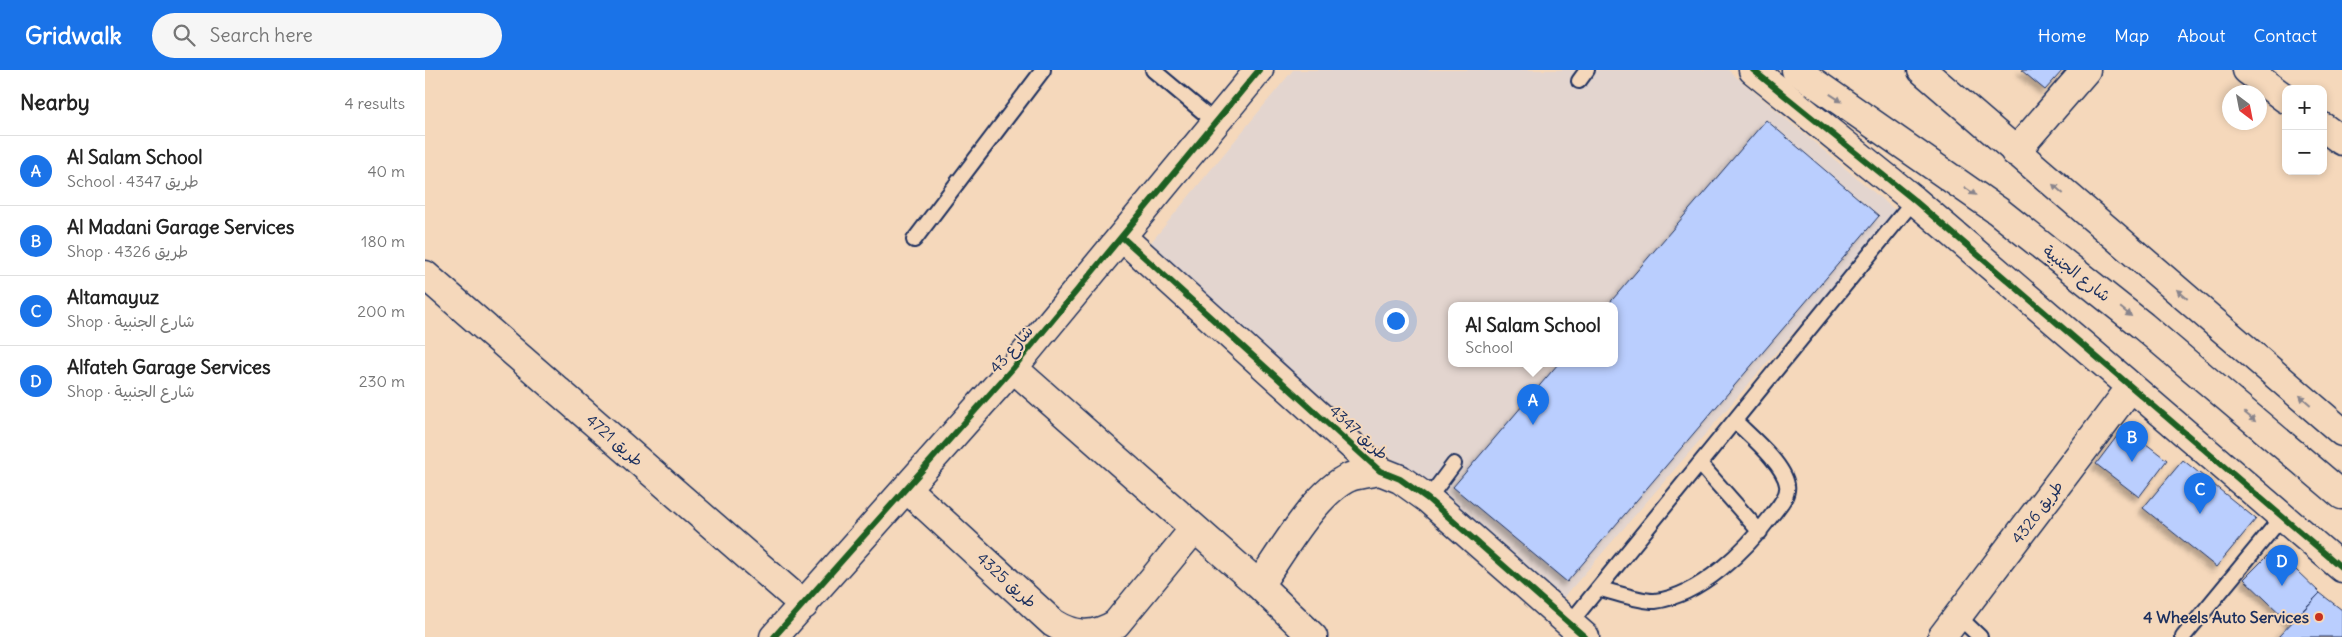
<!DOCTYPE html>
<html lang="en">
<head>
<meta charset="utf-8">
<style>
	:root { --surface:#fff; --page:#f6f6f6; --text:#222; --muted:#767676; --line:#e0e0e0; --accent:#1a73e8 }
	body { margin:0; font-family:Delius,"Playpen Sans Arabic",sans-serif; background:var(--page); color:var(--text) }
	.controls { position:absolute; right:15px; top:15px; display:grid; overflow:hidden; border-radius:10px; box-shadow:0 2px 8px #0003 }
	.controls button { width:45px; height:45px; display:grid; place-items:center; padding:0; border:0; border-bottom:1px solid var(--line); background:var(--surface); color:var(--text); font:25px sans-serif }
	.compass { position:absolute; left:1797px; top:15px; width:45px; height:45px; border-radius:50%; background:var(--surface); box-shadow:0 2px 8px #0003; rotate:148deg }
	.you { position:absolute; left:970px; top:250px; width:18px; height:18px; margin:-12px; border:4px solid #fff; border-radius:50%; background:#1a73e8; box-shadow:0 0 0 8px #1a73e833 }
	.badge { display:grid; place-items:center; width:32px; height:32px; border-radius:50%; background:var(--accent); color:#fff; font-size:16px; font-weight:700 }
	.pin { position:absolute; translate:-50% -41px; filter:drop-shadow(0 1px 2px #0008) }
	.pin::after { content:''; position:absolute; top:26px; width:18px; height:15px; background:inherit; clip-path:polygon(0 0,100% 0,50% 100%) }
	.popup { position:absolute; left:1023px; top:232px; width:170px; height:65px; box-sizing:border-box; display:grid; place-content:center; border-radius:10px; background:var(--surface); filter:drop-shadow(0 1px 4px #0005); font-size:16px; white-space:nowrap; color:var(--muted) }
	.popup b { font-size:19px; color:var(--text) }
	.popup::after { content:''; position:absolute; left:50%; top:100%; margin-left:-10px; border:10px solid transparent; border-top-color:var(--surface) }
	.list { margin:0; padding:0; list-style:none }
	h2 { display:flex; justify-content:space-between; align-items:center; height:65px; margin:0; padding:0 20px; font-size:21px }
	h2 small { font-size:16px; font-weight:400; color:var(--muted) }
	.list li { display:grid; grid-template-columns:32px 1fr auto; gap:15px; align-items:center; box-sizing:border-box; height:70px; padding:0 20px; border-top:1px solid var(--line) }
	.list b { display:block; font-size:19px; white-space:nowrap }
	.list p { margin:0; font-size:16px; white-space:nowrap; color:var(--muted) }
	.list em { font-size:16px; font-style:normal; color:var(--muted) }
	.icon { flex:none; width:28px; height:28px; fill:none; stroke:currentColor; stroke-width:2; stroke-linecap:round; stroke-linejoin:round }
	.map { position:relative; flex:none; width:1917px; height:567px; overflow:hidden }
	header { display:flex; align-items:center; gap:30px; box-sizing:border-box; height:70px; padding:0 25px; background:var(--accent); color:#fff }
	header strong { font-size:24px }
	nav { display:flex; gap:28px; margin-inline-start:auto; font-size:18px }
	.search { width:350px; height:45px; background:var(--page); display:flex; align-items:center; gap:12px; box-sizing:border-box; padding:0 18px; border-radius:28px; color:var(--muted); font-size:19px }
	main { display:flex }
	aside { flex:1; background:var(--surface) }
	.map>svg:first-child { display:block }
</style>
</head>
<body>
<header>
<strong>Gridwalk</strong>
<div class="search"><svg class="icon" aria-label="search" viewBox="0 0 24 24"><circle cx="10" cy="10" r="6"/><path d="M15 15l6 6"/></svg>Search here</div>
<nav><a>Home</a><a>Map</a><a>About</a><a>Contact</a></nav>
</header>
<main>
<aside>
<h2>Nearby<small>4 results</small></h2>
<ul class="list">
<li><span class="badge">A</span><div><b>Al Salam School</b><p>School · طريق 4347</p></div><em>40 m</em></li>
<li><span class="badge">B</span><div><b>Al Madani Garage Services</b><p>Shop · طريق 4326</p></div><em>180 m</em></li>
<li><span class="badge">C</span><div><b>Altamayuz</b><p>Shop · شارع الجنبية</p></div><em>200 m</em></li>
<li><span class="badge">D</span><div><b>Alfateh Garage Services</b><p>Shop · شارع الجنبية</p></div><em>230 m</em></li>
</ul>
</aside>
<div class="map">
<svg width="1917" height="567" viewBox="0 0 1917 567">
	<defs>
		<filter id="shadow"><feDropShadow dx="-4.5" dy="4.5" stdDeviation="2.5" flood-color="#0004"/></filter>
	</defs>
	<rect width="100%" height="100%" fill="#f5d8bb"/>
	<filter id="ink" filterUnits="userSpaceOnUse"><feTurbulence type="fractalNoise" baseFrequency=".02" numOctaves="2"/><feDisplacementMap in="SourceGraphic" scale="10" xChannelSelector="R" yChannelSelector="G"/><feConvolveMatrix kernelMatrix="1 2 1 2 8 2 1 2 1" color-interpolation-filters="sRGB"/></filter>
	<g filter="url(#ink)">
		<path fill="#e3d5cf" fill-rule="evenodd" d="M868,0H1303L1470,140L1457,160L1134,533L723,176ZM1027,236H1189V294H1027Z"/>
		<path fill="#bacefe" stroke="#1b2f5e" filter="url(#shadow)" d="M1596,0H1638L1620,20Z
			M1341,50L1454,146L1142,512L1028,417L1133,294H1189V236H1182Z
			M1699,357L1742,390L1714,427L1671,394Z
			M1758,390L1831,449L1791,497L1718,438Z
			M1849,479L1895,523L1865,553L1819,509Z
			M1895,523L1917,540V567H1853Z"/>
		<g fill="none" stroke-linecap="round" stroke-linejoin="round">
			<g stroke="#1b2f5e" stroke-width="18">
				<path id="lane" d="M728,0L790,52
					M1154,11L1162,0
					M489,170L618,0
					M1275,394L1335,462
					M1003,429L1029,394
					M1175,519C1189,522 1217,532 1230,531C1275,526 1322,479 1347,445C1353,437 1364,426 1362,415C1359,394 1325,366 1310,351
					M1534,547L1555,567
					M1145,553L1489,130
					M1758,567L1857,447"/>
			</g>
			<g stroke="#1b2f5e" stroke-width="31">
				<path id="street" d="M1328,0L1489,130L1917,498
					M1822,0L1861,29
					M1898,57L1917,71
					M1590,82L1661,0
					M697,167L955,401L975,409L1003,429L1160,567
					M0,205L379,535
					M588,298L834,515L888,567
					M482,419L628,553C650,567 669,567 691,554L769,459
					M834,515C855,485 891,421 925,407C934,404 945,403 955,401
					M349,567L588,298L834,0
					M1517,567L1706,317"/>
			</g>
			<g stroke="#1b2f5e" stroke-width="31">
				<path id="primary" d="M1371,0L1573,141L1718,256L1917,425
					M1497,0L1917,362"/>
			</g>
			<use href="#lane" stroke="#f5d8bb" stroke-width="14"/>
			<use href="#street" stroke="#f5d8bb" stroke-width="28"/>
			<use href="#primary" stroke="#f5d8bb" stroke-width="28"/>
			<g stroke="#f5d8bb" stroke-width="9">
				<path id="cycleway" d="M1328,0L1489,130L1917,498
					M697,167L955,401L975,409L1003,429L1160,567
					M349,567L588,298L834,0"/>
			</g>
			<use href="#cycleway" stroke="#1b5e20" stroke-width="6"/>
		</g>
		<defs><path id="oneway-solid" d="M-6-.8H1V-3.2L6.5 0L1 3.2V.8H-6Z" transform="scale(1.25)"/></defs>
		<g fill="#88848c">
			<use href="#oneway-solid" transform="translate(1411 28) rotate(34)"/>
			<use href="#oneway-solid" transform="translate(1633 119) rotate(-139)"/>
			<use href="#oneway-solid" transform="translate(1545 121) rotate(35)"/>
			<use href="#oneway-solid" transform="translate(1757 224) rotate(-139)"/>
			<use href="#oneway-solid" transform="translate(1701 242) rotate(39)"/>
			<use href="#oneway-solid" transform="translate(1880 330) rotate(-139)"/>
			<use href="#oneway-solid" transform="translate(1825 347) rotate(40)"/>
		</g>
	</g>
	<circle fill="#c8321e" stroke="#f5d8bb" stroke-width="2" cx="1894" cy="547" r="5"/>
	<g text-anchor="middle" stroke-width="4" stroke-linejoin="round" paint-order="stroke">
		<g font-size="16" fill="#1b2f5e" stroke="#f5d8bb">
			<text transform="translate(1652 203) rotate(38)" y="6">شارع الجنبية</text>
			<text transform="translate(586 279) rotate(-50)" y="6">شارع 43</text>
			<text transform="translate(934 362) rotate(42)" y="6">طريق 4347</text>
			<text transform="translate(190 370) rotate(41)" y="6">طريق 4721</text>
			<text transform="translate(1612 442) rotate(-53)" y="6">طريق 4326</text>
			<text transform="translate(582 510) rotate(42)" y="6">طريق 4325</text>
		</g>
		<g font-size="16" font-weight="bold" fill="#1b2f5e" stroke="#f5d8bb" text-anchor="end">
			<text x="1884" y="553">4 Wheels Auto Services</text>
		</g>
	</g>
</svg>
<div class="controls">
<button>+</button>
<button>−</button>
</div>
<svg class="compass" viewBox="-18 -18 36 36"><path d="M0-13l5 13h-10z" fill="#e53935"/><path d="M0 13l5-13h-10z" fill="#767676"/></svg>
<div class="you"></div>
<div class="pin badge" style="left:1108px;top:355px">A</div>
<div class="popup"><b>Al Salam School</b>School</div>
<div class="pin badge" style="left:1707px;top:392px">B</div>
<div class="pin badge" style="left:1775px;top:444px">C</div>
<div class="pin badge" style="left:1857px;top:516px">D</div>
</div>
</main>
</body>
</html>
